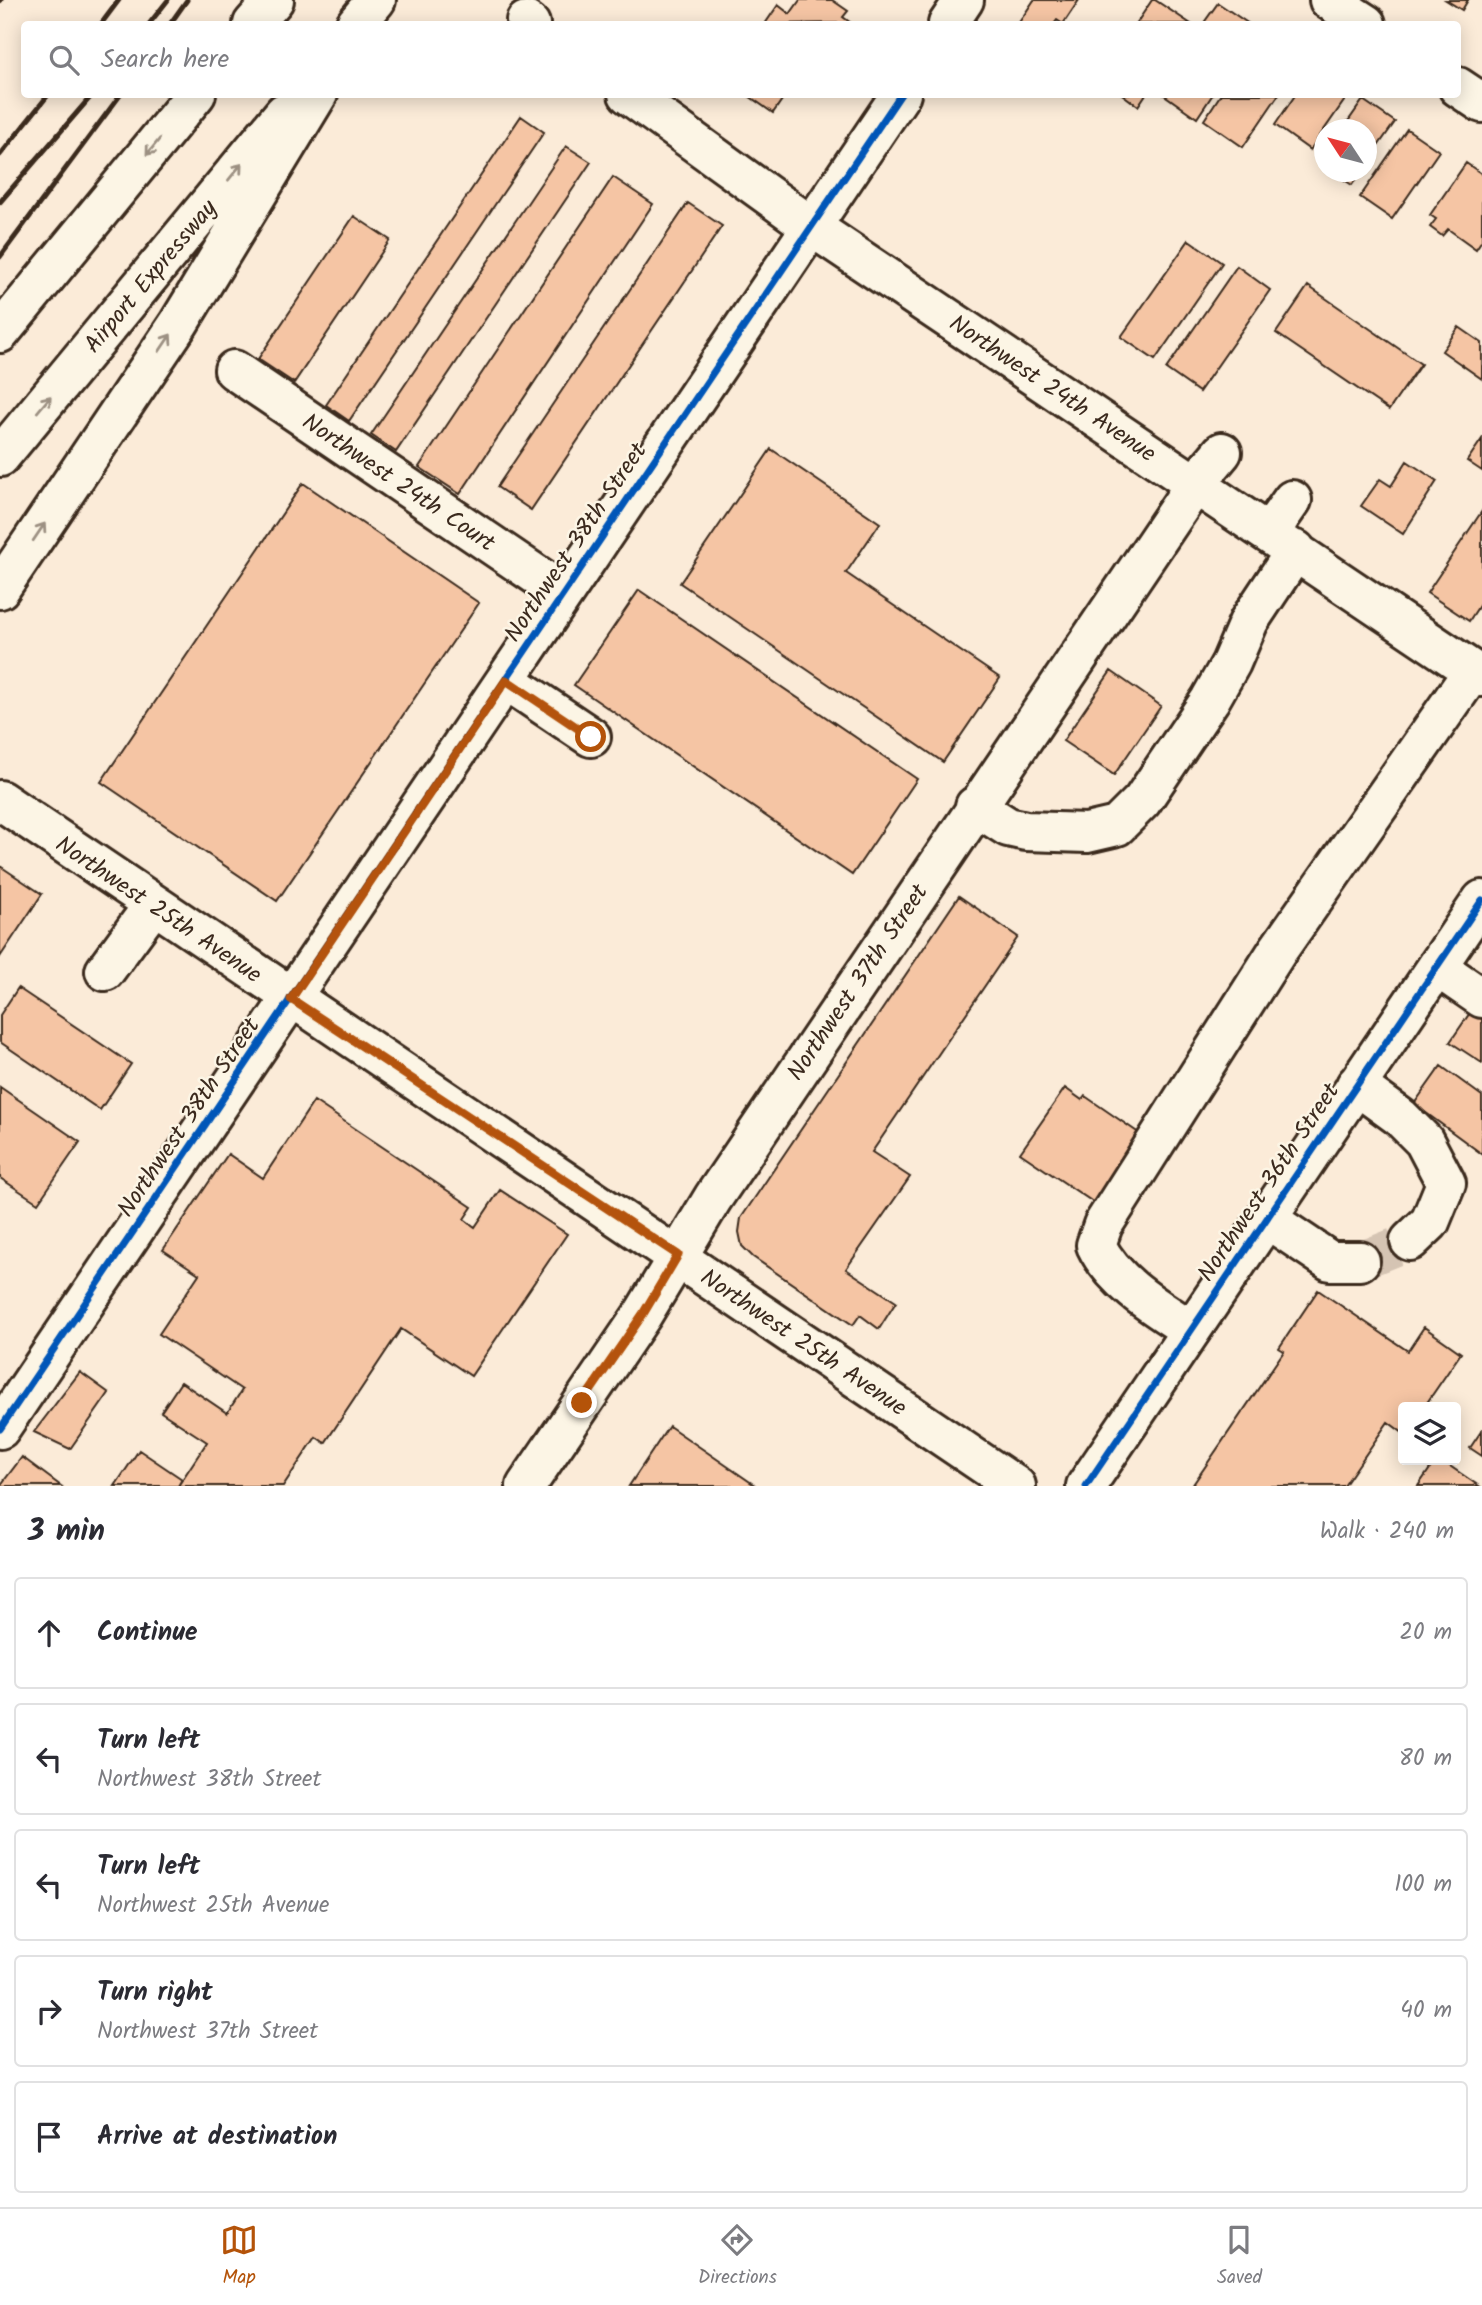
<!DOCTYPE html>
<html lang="en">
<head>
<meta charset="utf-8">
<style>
	:root { --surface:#fff; --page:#f7f7f7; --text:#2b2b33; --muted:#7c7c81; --line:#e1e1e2; --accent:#b45309 }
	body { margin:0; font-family:Kalam,sans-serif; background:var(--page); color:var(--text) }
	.controls { position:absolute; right:21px; bottom:21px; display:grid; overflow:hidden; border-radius:7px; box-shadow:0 4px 18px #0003 }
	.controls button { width:63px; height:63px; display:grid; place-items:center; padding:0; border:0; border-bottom:2px solid var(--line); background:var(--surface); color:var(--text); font:35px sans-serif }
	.compass { position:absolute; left:1314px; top:119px; width:63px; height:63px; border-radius:50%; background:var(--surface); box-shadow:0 4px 18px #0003; rotate:306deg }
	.stop { position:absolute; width:21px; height:21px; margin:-16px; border:5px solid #b45309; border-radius:50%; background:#fff }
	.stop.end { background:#b45309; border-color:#fff; box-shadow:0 2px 7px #0008 }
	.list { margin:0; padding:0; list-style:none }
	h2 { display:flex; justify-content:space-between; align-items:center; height:91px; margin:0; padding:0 28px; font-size:30px }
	h2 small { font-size:23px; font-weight:400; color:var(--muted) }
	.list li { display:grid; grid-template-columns:46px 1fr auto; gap:21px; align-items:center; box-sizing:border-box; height:112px; margin:0 14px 14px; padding:0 14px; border:2px solid var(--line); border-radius:7px }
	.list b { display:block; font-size:26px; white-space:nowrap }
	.list p { margin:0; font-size:23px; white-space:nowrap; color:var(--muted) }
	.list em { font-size:23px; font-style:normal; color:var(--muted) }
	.icon { flex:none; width:38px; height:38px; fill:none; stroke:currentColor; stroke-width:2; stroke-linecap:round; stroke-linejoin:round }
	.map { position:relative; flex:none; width:1482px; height:1486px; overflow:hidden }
	.search { position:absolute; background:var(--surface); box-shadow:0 4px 18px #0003; left:21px; right:21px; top:21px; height:77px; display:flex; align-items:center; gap:18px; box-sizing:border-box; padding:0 24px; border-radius:7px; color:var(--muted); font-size:26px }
	.sheet { height:721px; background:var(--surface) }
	nav { display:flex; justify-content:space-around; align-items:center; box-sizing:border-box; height:98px; border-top:2px solid var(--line); background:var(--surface); font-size:19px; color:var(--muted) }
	nav a { display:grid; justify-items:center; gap:4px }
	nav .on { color:var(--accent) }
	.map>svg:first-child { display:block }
</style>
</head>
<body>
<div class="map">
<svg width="1482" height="1486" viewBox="0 0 1482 1486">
	<rect width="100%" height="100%" fill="#fbebd8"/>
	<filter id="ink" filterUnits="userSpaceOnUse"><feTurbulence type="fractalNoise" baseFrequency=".0143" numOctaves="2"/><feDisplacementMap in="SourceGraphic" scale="14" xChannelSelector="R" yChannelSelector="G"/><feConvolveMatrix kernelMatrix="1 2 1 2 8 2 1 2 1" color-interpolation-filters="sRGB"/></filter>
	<g filter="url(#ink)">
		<path fill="#f5c5a4" stroke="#3b2a1e" stroke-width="2" d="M800,0H832L848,11L843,17L851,23L765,24L778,5L790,14Z
			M1034,0H1079L1063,24L1057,20L1054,24H1018Z
			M1152,0H1155L1191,24H1136Z
			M1446,0H1468L1462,10Z
			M1218,3L1249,24H1203Z
			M746,94H786L773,113Z
			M1122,94H1146L1138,106Z
			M1163,94H1213L1197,118Z
			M1221,94H1279L1243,147L1204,120Z
			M1296,94H1349L1310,150L1275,125Z
			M1363,100L1395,122L1366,163V130H1342Z
			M521,116L544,132L349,421L326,405Z
			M1407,129L1439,151L1392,219L1360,197Z
			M566,146L591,162L396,452L371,435Z
			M1466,163L1482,174V240L1476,249L1448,229L1442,236L1430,227L1436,219L1430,215Z
			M1332,172H1361L1352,185Z
			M613,177L653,204L460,494L419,467Z
			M688,203L722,226L531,510L497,487Z
			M354,216L390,240L294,383L258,359Z
			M1189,240L1222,263L1155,360L1121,337Z
			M1237,266L1270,290L1199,392L1166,369Z
			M1308,286L1421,364L1389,410L1276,333Z
			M1459,327L1482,343V379L1442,351Z
			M1482,439V471L1467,461Z
			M771,449L880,523L846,573L1000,678L943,762L680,583Z
			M1407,461L1437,481L1403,534L1361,506L1380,479L1391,486Z
			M303,483L479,603L277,901L101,782Z
			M1482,511V601L1469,621L1427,593Z
			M639,590L917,779L852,875L574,685Z
			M1111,671L1161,706L1114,775L1063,741Z
			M0,866L42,894L0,957Z
			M959,896L1018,937L872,1152L910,1177L846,1269L896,1302L879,1329L860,1315L853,1325L753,1257L742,1246L739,1232L741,1218Z
			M18,988L131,1064L100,1110L0,1042V1015Z
			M1476,1004L1482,1008V1063L1450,1042Z
			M1441,1066L1482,1096V1154L1414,1104Z
			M0,1087L80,1142L38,1203L0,1178Z
			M1065,1088L1082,1100L1085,1096L1146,1138L1099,1206L1020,1153Z
			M314,1101L472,1207L464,1219L475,1227L500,1190L567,1234L471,1376L401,1329L325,1443L316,1437L283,1486H178L207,1442L161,1412L181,1382L227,1413L242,1390L159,1334L199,1274L163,1250L228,1154L263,1178Z
			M1318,1290L1408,1351L1424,1327L1461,1353L1424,1407H1403V1433L1388,1422L1344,1486H1192L1284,1351L1279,1348Z
			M80,1372L109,1393L70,1449L34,1432Z
			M669,1426L756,1486H629Z
			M1482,1430V1456L1470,1448Z
			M139,1450L182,1479L178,1486H115Z
			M22,1457L61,1486H0Z
			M1436,1460H1441L1479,1486H1418Z"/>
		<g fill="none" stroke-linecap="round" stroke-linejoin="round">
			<path stroke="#d5c4b3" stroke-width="38" stroke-dasharray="38 19" stroke-linecap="butt" d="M1360,1261L1410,1241"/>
			<g stroke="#3b2a1e" stroke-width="44">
				<path id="minor" d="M1329,0L1366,24
					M526,21L530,24
					M948,24L964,0
					M1458,87L1482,103
					M628,94L812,227L1482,677
					M234,370L563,593
					M1269,533L1292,500
					M506,680L591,737
					M0,800C338,1029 678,1255 1016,1486
					M975,806L1008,827L1026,831L1087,833L1117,826L1142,801L1210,700L1231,663L1249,621L1296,550
					M1437,967L1482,998
					M105,971L154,904
					M1356,1085L1400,1117L1424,1141L1446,1183L1430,1222L1410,1241
					M1266,1218L1330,1261H1360
					M1191,1330C1157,1308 1114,1283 1096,1245L1103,1225L1278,950L1473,671
					M0,1429L901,94
					M526,1486L643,1314L713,1198L1196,483L1222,452"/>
			</g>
			<g stroke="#3b2a1e" stroke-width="44">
				<path id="major" d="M1086,1486L1482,900"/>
			</g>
			<g stroke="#3b2a1e" stroke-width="44">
				<path id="highway" d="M253,24L274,0
					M356,24L376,0
					M0,333L196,94
					M0,457L284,113
					M0,589L179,323L318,94"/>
			</g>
			<use href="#minor" stroke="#fcf5e5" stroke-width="38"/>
			<use href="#major" stroke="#fcf5e5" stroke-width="38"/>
			<use href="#highway" stroke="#fcf5e5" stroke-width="38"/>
			<path stroke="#3b2a1e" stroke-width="5" d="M0,1L1,0
				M101,24L119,0
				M149,24L168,0
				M170,24L187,0
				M0,155L49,94
				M0,202L93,94
				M0,257L121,94"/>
			<g stroke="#fcf5e5" stroke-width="11">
				<path id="cycleway" d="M0,1429L901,94
					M1086,1486L1482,900"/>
			</g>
			<use href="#cycleway" stroke="#0057b8" stroke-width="7"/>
		</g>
		<defs><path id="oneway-shaft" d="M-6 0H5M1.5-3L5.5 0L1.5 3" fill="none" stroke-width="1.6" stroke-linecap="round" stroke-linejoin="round" transform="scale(1.75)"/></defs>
		<g stroke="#9c9082">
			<use href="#oneway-shaft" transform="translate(153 147) rotate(129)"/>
			<use href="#oneway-shaft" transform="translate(235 172) rotate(-51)"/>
			<use href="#oneway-shaft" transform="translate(165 343) rotate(-56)"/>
			<use href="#oneway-shaft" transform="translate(44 404) rotate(-50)"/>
			<use href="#oneway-shaft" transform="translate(39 532) rotate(-56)"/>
		</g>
	</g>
	<g fill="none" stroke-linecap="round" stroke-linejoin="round" filter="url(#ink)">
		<path stroke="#b45309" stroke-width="9" d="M582,1403L643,1314L678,1255L291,999L506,680L591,737"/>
	</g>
	<g text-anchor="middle" stroke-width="5" stroke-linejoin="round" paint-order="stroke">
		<g font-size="24" fill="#3b2a1e" stroke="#fcf5e5">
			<text transform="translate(150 276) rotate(-50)" y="8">Airport Expressway</text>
			<text transform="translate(1053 388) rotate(34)" y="8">Northwest 24th Avenue</text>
			<text transform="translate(399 482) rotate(34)" y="8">Northwest 24th Court</text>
			<text transform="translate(575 542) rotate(-56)" y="8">Northwest 38th Street</text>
			<text transform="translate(159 909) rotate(34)" y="8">Northwest 25th Avenue</text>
			<text transform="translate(857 982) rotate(-56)" y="8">Northwest 37th Street</text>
			<text transform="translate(188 1117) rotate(-56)" y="8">Northwest 38th Street</text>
			<text transform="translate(1268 1182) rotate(-56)" y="8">Northwest 36th Street</text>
			<text transform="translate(804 1342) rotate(34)" y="8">Northwest 25th Avenue</text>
		</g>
	</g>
</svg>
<div class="controls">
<button><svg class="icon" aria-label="layers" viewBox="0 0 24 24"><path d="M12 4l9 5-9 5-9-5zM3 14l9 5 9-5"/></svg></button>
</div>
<svg class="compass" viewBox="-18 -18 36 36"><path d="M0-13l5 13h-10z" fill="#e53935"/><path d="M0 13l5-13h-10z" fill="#7c7c81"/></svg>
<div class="stop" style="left:591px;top:737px"></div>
<div class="stop end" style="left:582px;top:1403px"></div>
<div class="search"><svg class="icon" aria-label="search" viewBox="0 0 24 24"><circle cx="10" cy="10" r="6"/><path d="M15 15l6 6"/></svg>Search here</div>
</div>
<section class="sheet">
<h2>3 min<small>Walk · 240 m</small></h2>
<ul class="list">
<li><svg class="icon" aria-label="ahead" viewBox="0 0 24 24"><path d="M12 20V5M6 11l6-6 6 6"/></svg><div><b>Continue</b></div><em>20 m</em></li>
<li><svg class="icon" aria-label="left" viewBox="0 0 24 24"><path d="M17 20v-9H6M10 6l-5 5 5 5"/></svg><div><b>Turn left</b><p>Northwest 38th Street</p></div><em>80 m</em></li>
<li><svg class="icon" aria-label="left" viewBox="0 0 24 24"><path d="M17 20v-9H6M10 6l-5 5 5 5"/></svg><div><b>Turn left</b><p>Northwest 25th Avenue</p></div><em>100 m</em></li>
<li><svg class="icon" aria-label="right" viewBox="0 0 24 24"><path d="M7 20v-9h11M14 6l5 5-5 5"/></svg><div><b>Turn right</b><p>Northwest 37th Street</p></div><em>40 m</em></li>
<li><svg class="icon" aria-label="arrive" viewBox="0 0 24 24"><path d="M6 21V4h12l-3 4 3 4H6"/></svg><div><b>Arrive at destination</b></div></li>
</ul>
</section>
<nav>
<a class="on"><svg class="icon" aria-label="map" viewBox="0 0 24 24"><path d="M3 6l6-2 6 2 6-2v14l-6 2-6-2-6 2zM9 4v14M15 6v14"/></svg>Map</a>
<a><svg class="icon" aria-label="directions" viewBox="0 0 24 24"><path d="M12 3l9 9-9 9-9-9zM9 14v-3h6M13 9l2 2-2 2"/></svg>Directions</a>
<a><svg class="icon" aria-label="saved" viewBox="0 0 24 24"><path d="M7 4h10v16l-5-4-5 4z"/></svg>Saved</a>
</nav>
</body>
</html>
